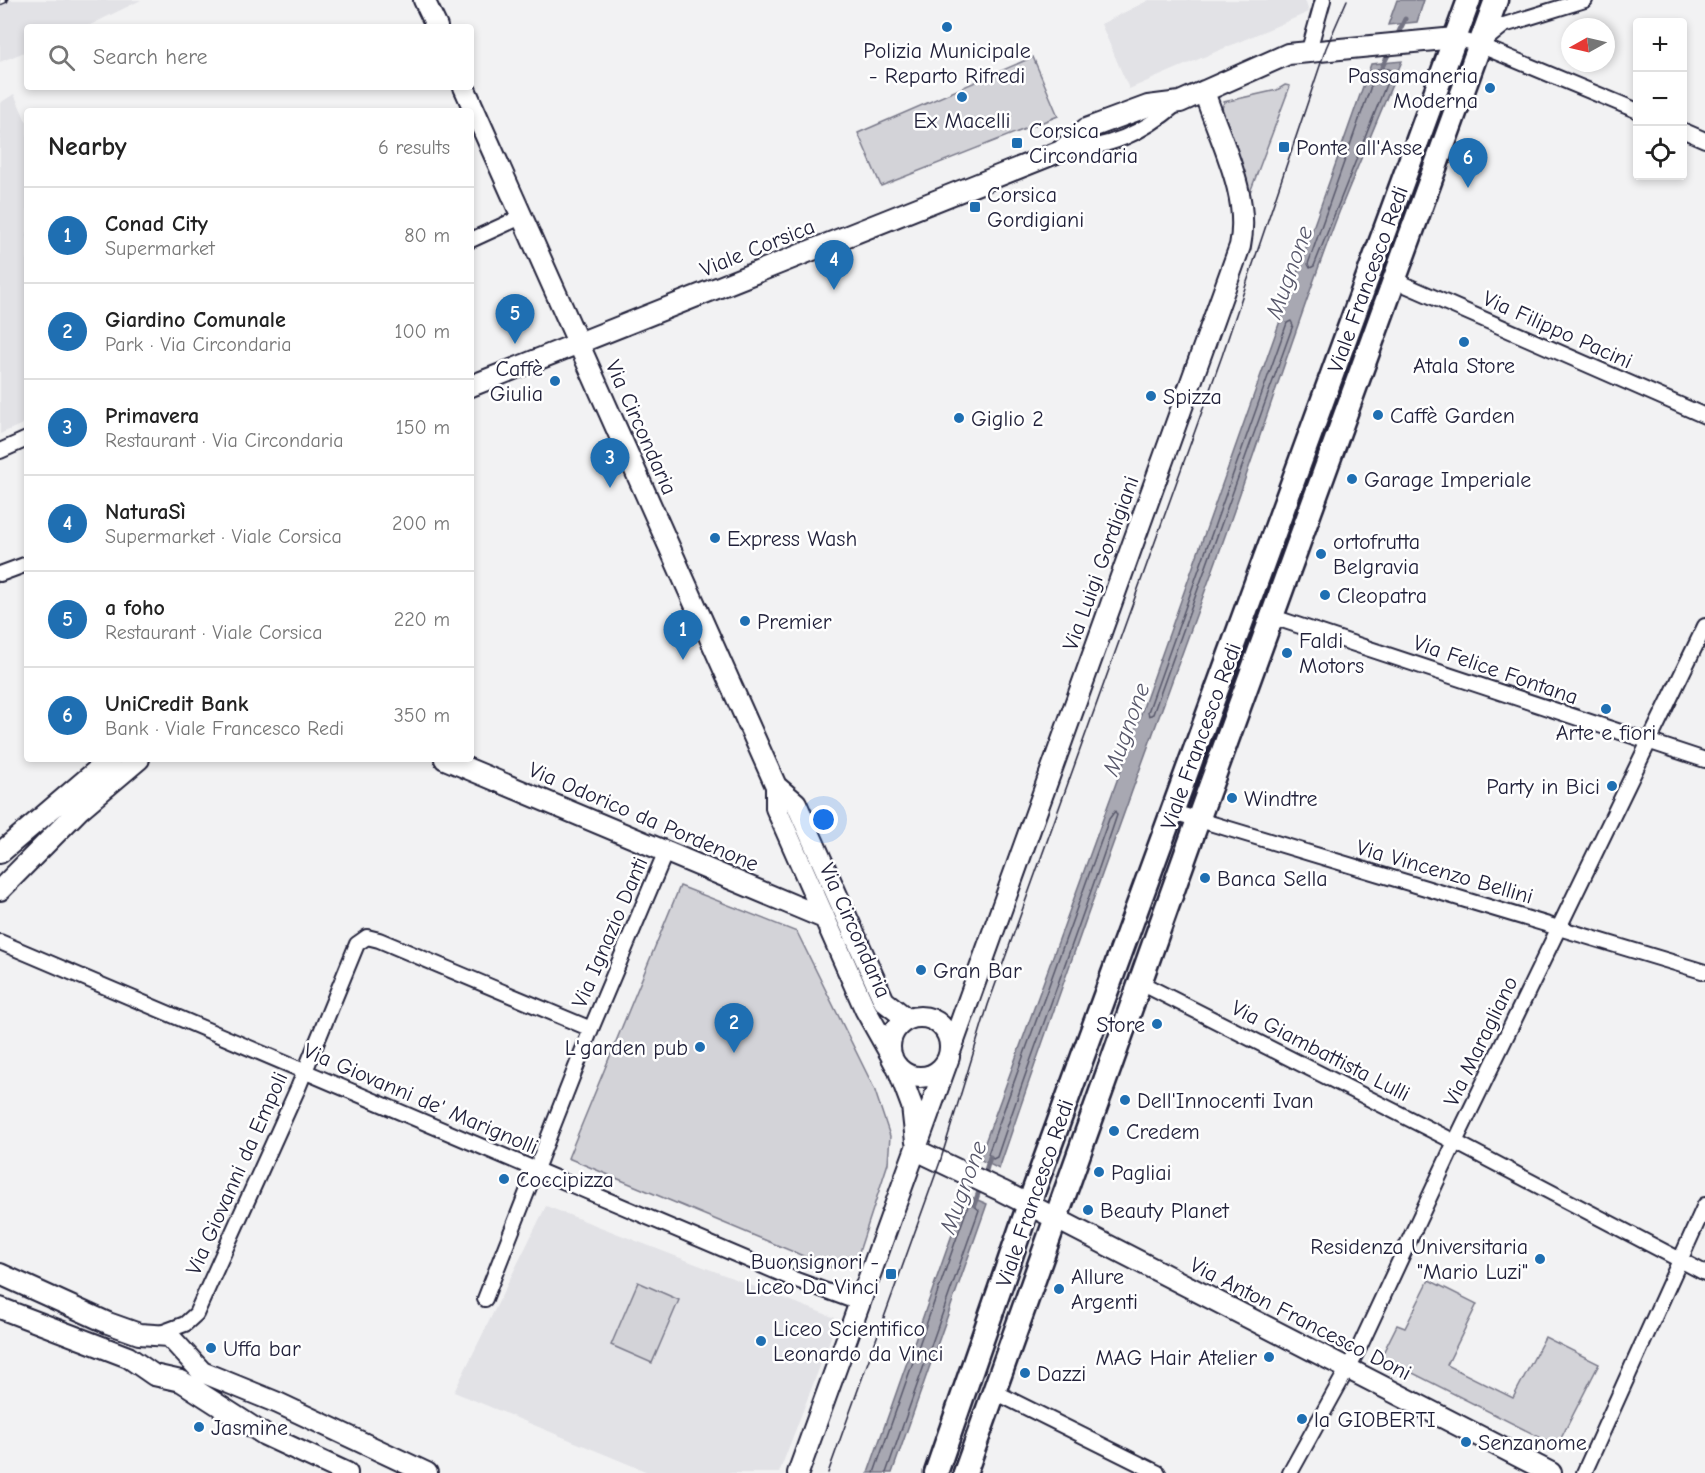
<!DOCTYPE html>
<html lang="en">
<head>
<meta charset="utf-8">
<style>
	:root { --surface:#fff; --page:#f6f6f6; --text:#222; --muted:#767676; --line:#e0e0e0; --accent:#1f6fb2 }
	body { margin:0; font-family:"Comic Neue",sans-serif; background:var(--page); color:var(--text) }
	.controls { position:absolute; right:18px; top:18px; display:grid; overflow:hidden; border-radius:6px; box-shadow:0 3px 9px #0003 }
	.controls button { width:54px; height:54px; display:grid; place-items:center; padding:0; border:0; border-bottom:2px solid var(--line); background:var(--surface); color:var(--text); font:30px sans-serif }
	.compass { position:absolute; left:1561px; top:18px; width:54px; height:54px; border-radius:50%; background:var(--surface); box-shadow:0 3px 9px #0003; rotate:262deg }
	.you { position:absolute; left:824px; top:820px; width:21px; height:21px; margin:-15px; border:4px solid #fff; border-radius:50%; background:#1a73e8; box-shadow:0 0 0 9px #1a73e833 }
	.badge { display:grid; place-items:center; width:39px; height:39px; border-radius:50%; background:var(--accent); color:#fff; font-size:20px; font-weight:700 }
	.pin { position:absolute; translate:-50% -50px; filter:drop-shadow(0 2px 3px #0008) }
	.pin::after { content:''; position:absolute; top:32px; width:21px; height:18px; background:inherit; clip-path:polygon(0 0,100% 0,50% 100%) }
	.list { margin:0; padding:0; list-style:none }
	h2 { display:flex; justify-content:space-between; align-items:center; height:78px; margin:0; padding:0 24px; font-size:26px }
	h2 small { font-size:20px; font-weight:400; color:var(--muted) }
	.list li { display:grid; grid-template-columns:39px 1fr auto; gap:18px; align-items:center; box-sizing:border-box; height:96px; padding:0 24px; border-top:2px solid var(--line) }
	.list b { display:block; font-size:22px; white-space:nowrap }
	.list p { margin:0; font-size:20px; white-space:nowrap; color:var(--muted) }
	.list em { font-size:20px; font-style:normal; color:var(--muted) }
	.icon { flex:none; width:33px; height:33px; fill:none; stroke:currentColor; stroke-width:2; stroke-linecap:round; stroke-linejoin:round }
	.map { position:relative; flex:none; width:1705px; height:1473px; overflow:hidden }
	.search { position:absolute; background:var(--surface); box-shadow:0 3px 9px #0003; left:24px; top:24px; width:450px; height:66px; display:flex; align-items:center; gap:15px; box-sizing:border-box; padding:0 21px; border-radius:6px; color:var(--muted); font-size:22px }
	.panel { position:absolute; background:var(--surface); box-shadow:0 3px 9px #0003; left:24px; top:108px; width:450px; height:654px; border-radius:6px }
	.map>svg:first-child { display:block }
</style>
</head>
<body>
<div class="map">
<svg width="1705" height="1473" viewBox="0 0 1705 1473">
	<rect width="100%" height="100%" fill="#f2f2f3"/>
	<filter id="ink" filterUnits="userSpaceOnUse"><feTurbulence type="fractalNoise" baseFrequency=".0167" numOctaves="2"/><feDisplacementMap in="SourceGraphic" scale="12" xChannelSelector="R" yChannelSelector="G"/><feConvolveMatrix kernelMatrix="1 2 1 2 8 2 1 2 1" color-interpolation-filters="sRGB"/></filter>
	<g filter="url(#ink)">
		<path fill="#e2e2e6" d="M0,0H141L86,27H27V51L0,62Z
			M1149,0H1305L1309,12L1129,89L1101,24Z
			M14,94L27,123V422L0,434V103Z
			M546,1206L838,1319L779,1473H650L454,1392Z"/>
		<path fill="#d3d3d8" stroke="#7a7a8a" stroke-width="1.5" d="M1033,57L1058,116L881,186L858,133Z
			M1285,85L1290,86L1249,195L1219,118L1224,102L1277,90Z
			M680,886L797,932L874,1088L890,1136L888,1163L857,1258L832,1268L568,1158Z
			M1429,1280L1477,1304L1447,1365L1513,1398L1545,1337L1599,1364L1557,1446L1381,1357L1397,1325L1405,1328Z
			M638,1282L679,1300L652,1363L611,1345Z"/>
		<path fill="#a8a8b2" stroke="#727282" stroke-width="1.5" d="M1397,0H1424L1417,22L1388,25Z
			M1402,61C1380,114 1357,167 1336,220C1292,336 1255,455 1212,572C1139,770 1067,969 999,1169L979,1159L1127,753L1371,64Z
			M966,1195L987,1204L892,1473H868Z"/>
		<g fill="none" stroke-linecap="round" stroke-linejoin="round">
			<path stroke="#58586b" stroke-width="1.5" d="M1377,69H1389L1391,72L1314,266L1310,268L1308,264Z
				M1291,321L1293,325L1153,714L1149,716L1148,712L1287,323Z
				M1115,811L1117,815C1079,930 1035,1043 997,1157L993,1159L988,1154L1109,819Z
				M874,1473L957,1237L968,1206L972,1204L979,1210L886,1473"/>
			<path stroke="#727282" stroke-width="5" d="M1395,40L1405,19
				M1382,67L1391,49
				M984,1177L990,1157
				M974,1205L981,1186"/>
			<g stroke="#22223b" stroke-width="18">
				<path id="street" d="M1455,38L1479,45L1638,111
					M1483,42L1504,25L1585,0
					M1309,50L1323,0
					M1682,130L1705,140
					M1061,151C1111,147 1140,135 1178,103
					M471,240L521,217
					M1394,280L1705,416
					M0,451L27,439
					M0,574L27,564
					M1273,617L1705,760
					M1173,812L1705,972
					M0,942L791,1278L859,1303
					M1141,983L1455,1142L1705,1273
					M485,1299L591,1029L666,851
					M158,1334L185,1324L196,1314L298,1088L357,944L367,937L379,940L591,1029
					M995,1392L1158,1473
					M1290,1473L1359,1348L1455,1142L1705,626
					M1584,1473L1705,1205"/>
			</g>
			<g stroke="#22223b" stroke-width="24">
				<path id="secondary" d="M424,0L437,27
					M464,87L776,786V808L865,1009L892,1057
					M471,386L1061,151L1086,129L1148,106L1180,102L1288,54L1455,38
					M445,759L824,918
					M776,786L796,803L884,1001L907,1019
					M0,853L110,759
					M0,890L80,809L139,759
					M890 1047a30 30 0 1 1 60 0a30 30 0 1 1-60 0Z
					M951,1049L1240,246C1251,194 1219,139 1204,91
					M897,1066L912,1106L916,1142
					M916,1150L1002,1191L1551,1473
					M0,1274L108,1323L139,1334L169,1336L202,1372L278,1403L427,1473
					M0,1308L128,1357L154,1375L181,1381L265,1435L347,1473
					M798,1473L949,1057"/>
			</g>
			<g stroke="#22223b" stroke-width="27">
				<path id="primary" d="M936,1473L1035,1187L1469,0
					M965,1473L1198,820L1496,0"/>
			</g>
			<use href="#street" stroke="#fff" stroke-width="14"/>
			<use href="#secondary" stroke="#fff" stroke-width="20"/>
			<use href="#primary" stroke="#fff" stroke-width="22"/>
			<path stroke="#22223b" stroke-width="1.5" d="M828,1473L940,1162L988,1005L1222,356L1326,48L1347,0"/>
			<g stroke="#22223b" stroke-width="7">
				<path id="rail" d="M0,2L5,0"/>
			</g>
			<use href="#rail" stroke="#fff" stroke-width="4.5" stroke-dasharray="14" stroke-linecap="butt"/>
		</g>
	</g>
	<g fill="#1f6fb2" stroke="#fff" stroke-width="2">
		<circle cx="947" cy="27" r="6"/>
		<circle cx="1490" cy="88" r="6"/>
		<circle cx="962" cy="97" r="6"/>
		<rect x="1011" y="137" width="12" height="12" rx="3"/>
		<rect x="1278" y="141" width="12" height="12" rx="3"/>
		<rect x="969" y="201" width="12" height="12" rx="3"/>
		<circle cx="1464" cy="342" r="6"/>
		<circle cx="555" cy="381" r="6"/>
		<circle cx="1151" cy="396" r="6"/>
		<circle cx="1378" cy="415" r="6"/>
		<circle cx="959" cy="418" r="6"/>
		<circle cx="1352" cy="479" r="6"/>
		<circle cx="715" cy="538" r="6"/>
		<circle cx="1321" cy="554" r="6"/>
		<circle cx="1325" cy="595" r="6"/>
		<circle cx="745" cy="621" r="6"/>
		<circle cx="1287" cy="653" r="6"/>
		<circle cx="1606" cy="709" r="6"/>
		<circle cx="1612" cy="786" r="6"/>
		<circle cx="1232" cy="798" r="6"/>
		<circle cx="1205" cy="878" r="6"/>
		<circle cx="921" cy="970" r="6"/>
		<circle cx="1157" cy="1024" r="6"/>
		<circle cx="700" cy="1047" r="6"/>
		<circle cx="1125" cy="1100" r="6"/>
		<circle cx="1114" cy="1131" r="6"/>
		<circle cx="1099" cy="1172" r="6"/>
		<circle cx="504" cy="1179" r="6"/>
		<circle cx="1088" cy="1210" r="6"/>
		<circle cx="1540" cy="1259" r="6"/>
		<rect x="885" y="1268" width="12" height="12" rx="3"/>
		<circle cx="1059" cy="1289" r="6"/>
		<circle cx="761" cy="1341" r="6"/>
		<circle cx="211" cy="1348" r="6"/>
		<circle cx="1269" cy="1357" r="6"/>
		<circle cx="1025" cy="1373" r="6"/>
		<circle cx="1302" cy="1419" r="6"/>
		<circle cx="199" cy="1427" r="6"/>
		<circle cx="1466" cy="1442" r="6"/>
	</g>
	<g text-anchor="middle" stroke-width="5" stroke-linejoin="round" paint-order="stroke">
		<g font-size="22" fill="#22223b" stroke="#fff" text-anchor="start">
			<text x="947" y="58" text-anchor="middle">Polizia Municipale<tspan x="947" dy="25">- Reparto Rifredi</tspan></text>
			<text x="1478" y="83" text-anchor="end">Passamaneria<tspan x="1478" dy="25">Moderna</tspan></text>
			<text x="962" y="128" text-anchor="middle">Ex Macelli</text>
			<text x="1029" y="138">Corsica<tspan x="1029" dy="25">Circondaria</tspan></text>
			<text x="1296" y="155">Ponte all'Asse</text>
			<text x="987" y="202">Corsica<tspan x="987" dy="25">Gordigiani</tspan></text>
			<text x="1464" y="373" text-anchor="middle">Atala Store</text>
			<text x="543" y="376" text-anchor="end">Caffè<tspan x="543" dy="25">Giulia</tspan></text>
			<text x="1163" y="404">Spizza</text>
			<text x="1390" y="423">Caffè Garden</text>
			<text x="971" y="426">Giglio 2</text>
			<text x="1364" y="487">Garage Imperiale</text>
			<text x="727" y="546">Express Wash</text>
			<text x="1333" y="549">ortofrutta<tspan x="1333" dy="25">Belgravia</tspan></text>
			<text x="1337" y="603">Cleopatra</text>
			<text x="757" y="629">Premier</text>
			<text x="1299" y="648">Faldi<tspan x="1299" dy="25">Motors</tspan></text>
			<text x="1606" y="740" text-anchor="middle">Arte e fiori</text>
			<text x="1600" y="794" text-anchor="end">Party in Bici</text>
			<text x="1244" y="806">Windtre</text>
			<text x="1217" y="886">Banca Sella</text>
			<text x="933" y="978">Gran Bar</text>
			<text x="1145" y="1032" text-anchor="end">Store</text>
			<text x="688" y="1055" text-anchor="end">L'garden pub</text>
			<text x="1137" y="1108">Dell'Innocenti Ivan</text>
			<text x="1126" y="1139">Credem</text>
			<text x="1111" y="1180">Pagliai</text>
			<text x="516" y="1187">Coccipizza</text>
			<text x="1100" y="1218">Beauty Planet</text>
			<text x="1528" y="1254" text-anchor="end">Residenza Universitaria<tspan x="1528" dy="25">"Mario Luzi"</tspan></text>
			<text x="879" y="1269" text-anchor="end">Buonsignori -<tspan x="879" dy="25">Liceo Da Vinci</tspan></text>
			<text x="1071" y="1284">Allure<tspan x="1071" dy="25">Argenti</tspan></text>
			<text x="773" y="1336">Liceo Scientifico<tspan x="773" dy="25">Leonardo da Vinci</tspan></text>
			<text x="223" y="1356">Uffa bar</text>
			<text x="1257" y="1365" text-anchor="end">MAG Hair Atelier</text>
			<text x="1037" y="1381">Dazzi</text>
			<text x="1314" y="1427">la GIOBERTI</text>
			<text x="211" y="1435">Jasmine</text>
			<text x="1478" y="1450">Senzanome</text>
		</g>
		<g font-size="22" fill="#22223b" stroke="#fff">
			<text transform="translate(757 247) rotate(-22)" y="8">Viale Corsica</text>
			<text transform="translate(1367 279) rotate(-70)" y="8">Viale Francesco Redi</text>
			<text transform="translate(1558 329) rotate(24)" y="8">Via Filippo Pacini</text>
			<text transform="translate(642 427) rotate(66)" y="8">Via Circondaria</text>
			<text transform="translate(1100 563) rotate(-70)" y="8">Via Luigi Gordigiani</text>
			<text transform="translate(1496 669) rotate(19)" y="8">Via Felice Fontana</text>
			<text transform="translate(1200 736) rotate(-70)" y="8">Viale Francesco Redi</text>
			<text transform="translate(644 816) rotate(23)" y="8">Via Odorico da Pordenone</text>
			<text transform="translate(1445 871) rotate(16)" y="8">Via Vincenzo Bellini</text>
			<text transform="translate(856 930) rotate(66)" y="8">Via Circondaria</text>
			<text transform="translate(609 932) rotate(-67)" y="8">Via Ignazio Danti</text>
			<text transform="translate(1480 1041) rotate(-64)" y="8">Via Maragliano</text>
			<text transform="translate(1321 1050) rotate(27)" y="8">Via Giambattista Lulli</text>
			<text transform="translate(421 1098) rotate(23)" y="8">Via Giovanni de' Marignolli</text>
			<text transform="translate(236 1173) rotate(-66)" y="8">Via Giovanni da Empoli</text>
			<text transform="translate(1034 1193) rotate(-71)" y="8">Viale Francesco Redi</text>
			<text transform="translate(1301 1318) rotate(27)" y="8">Via Anton Francesco Doni</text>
		</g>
		<g font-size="24" font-style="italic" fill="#58586b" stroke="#fff">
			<text transform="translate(1289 272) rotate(-70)" y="8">Mugnone</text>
			<text transform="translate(1126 729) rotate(-70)" y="8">Mugnone</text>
			<text transform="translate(963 1187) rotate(-70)" y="8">Mugnone</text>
		</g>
	</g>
</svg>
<div class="controls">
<button>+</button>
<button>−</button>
<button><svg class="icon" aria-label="locate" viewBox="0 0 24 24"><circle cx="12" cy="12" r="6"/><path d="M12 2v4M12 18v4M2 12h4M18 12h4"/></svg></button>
</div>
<svg class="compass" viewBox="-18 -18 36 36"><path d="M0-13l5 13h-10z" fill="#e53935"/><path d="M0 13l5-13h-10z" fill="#767676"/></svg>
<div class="you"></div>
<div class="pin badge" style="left:683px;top:660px">1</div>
<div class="pin badge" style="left:734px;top:1053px">2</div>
<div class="pin badge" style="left:610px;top:488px">3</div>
<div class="pin badge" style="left:834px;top:290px">4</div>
<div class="pin badge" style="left:515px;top:344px">5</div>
<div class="pin badge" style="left:1468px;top:188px">6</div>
<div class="search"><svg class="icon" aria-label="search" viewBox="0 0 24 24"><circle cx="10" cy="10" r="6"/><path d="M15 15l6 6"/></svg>Search here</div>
<section class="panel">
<h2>Nearby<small>6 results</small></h2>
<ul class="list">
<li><span class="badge">1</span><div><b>Conad City</b><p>Supermarket</p></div><em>80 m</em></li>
<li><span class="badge">2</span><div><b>Giardino Comunale</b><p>Park · Via Circondaria</p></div><em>100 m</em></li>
<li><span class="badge">3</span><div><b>Primavera</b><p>Restaurant · Via Circondaria</p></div><em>150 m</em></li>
<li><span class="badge">4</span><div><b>NaturaSì</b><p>Supermarket · Viale Corsica</p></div><em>200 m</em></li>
<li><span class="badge">5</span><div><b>a foho</b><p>Restaurant · Viale Corsica</p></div><em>220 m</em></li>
<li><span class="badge">6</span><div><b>UniCredit Bank</b><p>Bank · Viale Francesco Redi</p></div><em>350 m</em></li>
</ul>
</section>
</div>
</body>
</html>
